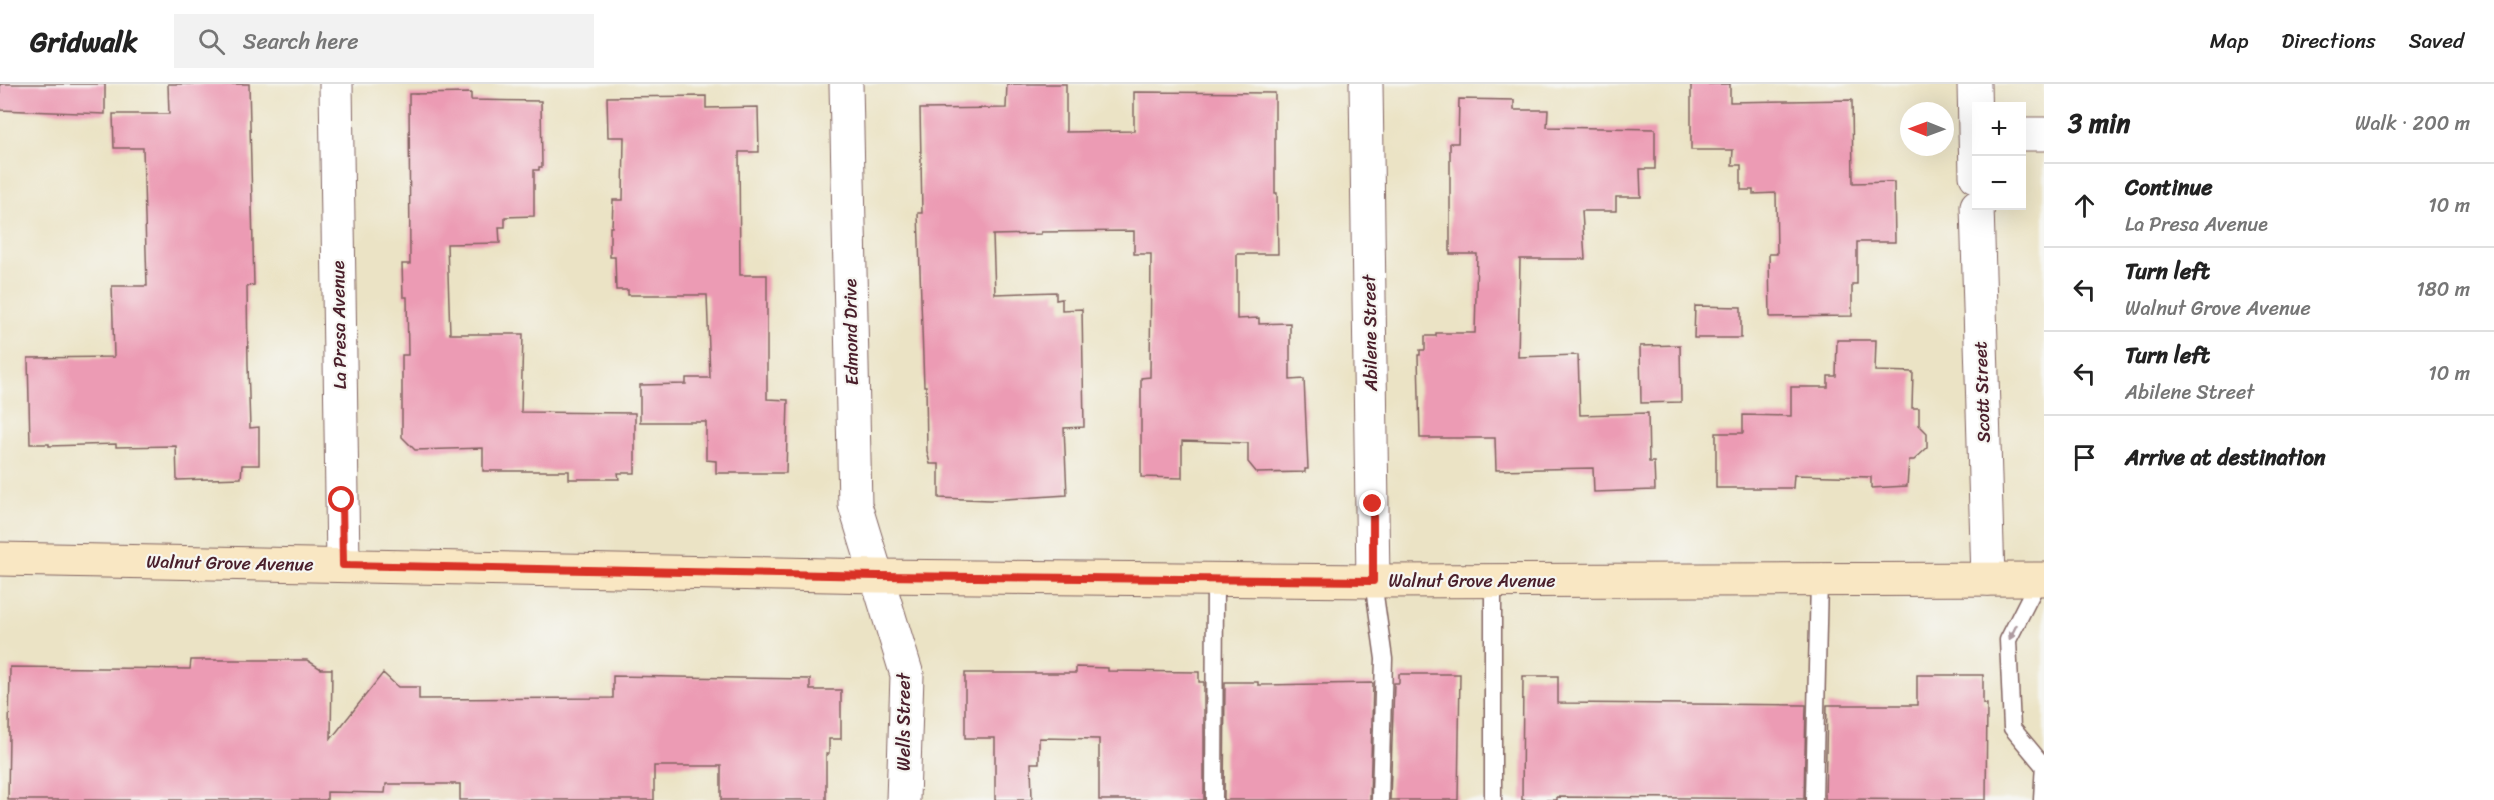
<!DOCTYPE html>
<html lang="en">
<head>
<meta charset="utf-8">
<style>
	:root { --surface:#fff; --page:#f2f2f2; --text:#222; --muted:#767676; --line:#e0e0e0 }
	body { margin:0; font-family:Sriracha,sans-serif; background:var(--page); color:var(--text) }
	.controls { position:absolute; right:18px; top:18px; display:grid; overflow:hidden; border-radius:0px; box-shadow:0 6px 24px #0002 }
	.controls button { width:54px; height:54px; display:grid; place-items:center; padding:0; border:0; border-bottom:2px solid var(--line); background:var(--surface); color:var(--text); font:30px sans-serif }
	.compass { position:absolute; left:1900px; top:18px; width:54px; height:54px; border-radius:50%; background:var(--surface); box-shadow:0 6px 24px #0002; rotate:271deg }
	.stop { position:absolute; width:18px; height:18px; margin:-14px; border:4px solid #d93025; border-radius:50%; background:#fff }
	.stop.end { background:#d93025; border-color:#fff; box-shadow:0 2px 6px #0008 }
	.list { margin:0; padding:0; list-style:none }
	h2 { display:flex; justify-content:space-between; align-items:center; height:78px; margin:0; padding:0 24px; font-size:26px }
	h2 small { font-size:20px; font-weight:400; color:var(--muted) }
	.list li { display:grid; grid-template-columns:39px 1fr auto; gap:18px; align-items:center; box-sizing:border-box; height:84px; padding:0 24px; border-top:2px solid var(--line) }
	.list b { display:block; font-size:22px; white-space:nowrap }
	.list p { margin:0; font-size:20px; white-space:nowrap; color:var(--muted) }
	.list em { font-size:20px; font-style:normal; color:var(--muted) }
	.icon { flex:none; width:33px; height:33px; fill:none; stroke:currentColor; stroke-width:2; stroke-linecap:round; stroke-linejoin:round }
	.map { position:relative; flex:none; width:2044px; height:716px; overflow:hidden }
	header { display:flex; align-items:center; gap:36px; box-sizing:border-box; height:84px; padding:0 30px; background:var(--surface); border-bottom:2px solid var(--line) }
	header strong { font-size:28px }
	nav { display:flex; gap:33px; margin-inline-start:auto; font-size:21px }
	.search { width:420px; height:54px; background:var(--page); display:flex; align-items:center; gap:15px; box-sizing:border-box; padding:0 21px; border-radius:0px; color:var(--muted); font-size:22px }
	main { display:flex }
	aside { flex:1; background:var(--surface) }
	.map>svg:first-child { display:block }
</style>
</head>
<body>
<header>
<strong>Gridwalk</strong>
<div class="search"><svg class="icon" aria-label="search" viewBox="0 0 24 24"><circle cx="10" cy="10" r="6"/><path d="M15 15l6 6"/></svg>Search here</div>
<nav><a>Map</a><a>Directions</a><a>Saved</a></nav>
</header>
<main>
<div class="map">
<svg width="2044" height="716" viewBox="0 0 2044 716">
	<rect width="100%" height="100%" fill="#f6f6f2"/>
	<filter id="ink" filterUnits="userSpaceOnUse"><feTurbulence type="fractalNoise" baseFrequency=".0167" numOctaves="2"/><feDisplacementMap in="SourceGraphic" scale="12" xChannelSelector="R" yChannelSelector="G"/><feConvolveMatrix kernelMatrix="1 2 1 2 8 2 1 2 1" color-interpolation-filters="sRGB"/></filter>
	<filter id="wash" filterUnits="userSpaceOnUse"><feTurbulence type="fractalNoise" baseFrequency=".008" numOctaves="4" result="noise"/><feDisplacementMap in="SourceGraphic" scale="24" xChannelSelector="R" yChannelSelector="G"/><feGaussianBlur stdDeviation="1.35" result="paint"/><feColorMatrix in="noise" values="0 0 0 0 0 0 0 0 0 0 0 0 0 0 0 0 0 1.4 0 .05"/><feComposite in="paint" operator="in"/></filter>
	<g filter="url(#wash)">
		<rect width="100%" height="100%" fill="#ebe3c5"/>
		<g id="blocks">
			<path fill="#ec9bb4" d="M0,0H105V30L0,26Z
				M168,0H249L254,201L247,202L248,281L250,344L259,343V381H242L241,394L177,396L176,362L116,363V360L49,362V360H30L28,274L114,273L112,202H147L143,64H114L113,30H169Z
				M1007,0H1066V48L1134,47V8L1275,9V109H1277L1278,170H1237V235L1259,234V240L1290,239V296L1304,295L1308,385H1305V388L1257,389L1248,378V359L1182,357V394L1141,393V294L1150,293L1151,170H1134V147L1041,148V150L993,151L995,210L1056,208V216L1062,215V226L1082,225L1084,343L1064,344L1067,411L990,416L939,414V380H930L927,367L926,302H924L918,129H922L920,25L1006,24Z
				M1691,0H1730V18L1852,16L1853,99L1894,98L1895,158H1857V200H1852V232L1770,233L1769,170H1777L1776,109L1753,110V106H1741V81H1732L1733,66H1691Z
				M471,9V16L541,17L542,83H539V86H534V132L505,133V143H499L500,159L447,160L450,250H523L521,328L635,329V389H618L619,395H569V387H483V364L415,366L402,353V271H408L407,213H403L402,180H410L409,10Z
				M706,12V24L758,23L759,68H739L740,191H767V315L788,316L786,389H716V377L706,376V338H640V301L686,300V294H710L707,211H628V206H616L615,173H610V143H612L613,116H623L624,53H608L607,13Z
				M1459,15L1514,16V26H1548L1547,43L1655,45V85H1640L1641,113H1616V127H1582L1585,175H1520L1518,273L1578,271L1580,331L1648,329L1649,378H1654L1655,406L1594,408L1593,384L1496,386L1495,354H1420L1418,271H1420V266H1425V252H1436V249H1475L1477,170H1450V59H1458Z
				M1695,222L1741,223V254H1694Z
				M1837,256H1876L1875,287L1913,288L1912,324H1919V341L1927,349V364L1914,376H1909L1907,402L1871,404V393L1794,391L1793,404H1716V349H1743V331L1791,332V303H1828V292H1836Z
				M1680,261L1681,318L1641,319L1640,262Z
				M191,576H307L321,585H332L331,655L383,589L398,603H419V615L613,614V592L810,595V606H841V655H829V670H826V716H721V682H654V716H460V700H386L385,709L327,708V716H8L10,583L190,585Z
				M1076,583L1108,584V587L1199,588V598H1204V716H1099V655L1039,654V679H1031L1032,716H995V654H965V589H1076Z
				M1399,590H1460L1458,716H1390L1394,599H1399Z
				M1917,591H1983V620H1987L1986,716L1825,715L1827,621H1917Z
				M1523,592H1558V619L1806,621L1804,715L1557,713V716H1522Z
				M1225,598H1258V601L1373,599L1370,716H1224Z"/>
		</g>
	</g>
	<g filter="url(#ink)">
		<use href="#blocks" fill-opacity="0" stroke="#826461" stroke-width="1.5"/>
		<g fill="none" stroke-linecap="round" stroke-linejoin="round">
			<g stroke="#826461" stroke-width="19">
				<path id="service" d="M2039,495L2008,556L2012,644L2042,680
					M1493,496V716
					M1373,497L1384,575L1380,716
					M1214,716L1215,495
					M1814,716L1819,496
					M2042,716L2044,678"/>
			</g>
			<g stroke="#826461" stroke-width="35">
				<path id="minor" d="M336,0L343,481
					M846,0L855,421L907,591L903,716
					M1366,0L1373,497
					M1974,0L1976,92
					M2022,50H2044
					M1977,122L1988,495"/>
			</g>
			<g stroke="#826461" stroke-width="35">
				<path id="secondary" d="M0,475L878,492L1373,497L2044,495"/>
			</g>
			<use href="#service" stroke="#fff" stroke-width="16"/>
			<use href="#minor" stroke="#fff" stroke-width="33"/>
			<use href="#secondary" stroke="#f9e7c3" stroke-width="33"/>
		</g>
		<defs><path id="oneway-solid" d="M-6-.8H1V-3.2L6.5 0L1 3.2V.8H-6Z" transform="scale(1.5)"/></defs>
		<use fill="#ae9aa0" href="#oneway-solid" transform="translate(2013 548) rotate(116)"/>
	</g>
	<g fill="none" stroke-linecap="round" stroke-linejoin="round" filter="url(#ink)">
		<path stroke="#d93025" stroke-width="8" d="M342,416L343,481L878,492L1373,497V420"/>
	</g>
	<g text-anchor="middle" stroke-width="4.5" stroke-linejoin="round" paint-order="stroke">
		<g font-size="18" fill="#4a1f2b" stroke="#f6f6f2">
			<text transform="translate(339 241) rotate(-91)" y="6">La Presa Avenue</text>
			<text transform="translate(851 248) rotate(-91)" y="6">Edmond Drive</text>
			<text transform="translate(1370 249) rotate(-91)" y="6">Abilene Street</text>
			<text transform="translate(1982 308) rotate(-92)" y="6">Scott Street</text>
			<text transform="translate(230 479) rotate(1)" y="6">Walnut Grove Avenue</text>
			<text x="1472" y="503">Walnut Grove Avenue</text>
			<text transform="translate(904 638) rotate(-90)" y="6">Wells Street</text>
		</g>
	</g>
</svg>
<div class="controls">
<button>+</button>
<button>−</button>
</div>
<svg class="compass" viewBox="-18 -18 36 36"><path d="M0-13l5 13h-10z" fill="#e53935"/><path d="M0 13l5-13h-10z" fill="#767676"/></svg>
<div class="stop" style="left:342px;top:416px"></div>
<div class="stop end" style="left:1373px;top:420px"></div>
</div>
<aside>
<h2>3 min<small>Walk · 200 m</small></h2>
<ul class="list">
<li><svg class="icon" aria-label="ahead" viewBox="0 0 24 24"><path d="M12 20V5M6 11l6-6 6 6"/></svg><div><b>Continue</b><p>La Presa Avenue</p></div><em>10 m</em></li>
<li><svg class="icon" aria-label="left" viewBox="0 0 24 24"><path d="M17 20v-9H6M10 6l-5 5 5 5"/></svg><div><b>Turn left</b><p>Walnut Grove Avenue</p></div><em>180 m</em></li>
<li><svg class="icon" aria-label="left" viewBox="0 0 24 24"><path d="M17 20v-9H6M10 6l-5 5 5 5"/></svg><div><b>Turn left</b><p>Abilene Street</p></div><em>10 m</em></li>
<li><svg class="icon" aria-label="arrive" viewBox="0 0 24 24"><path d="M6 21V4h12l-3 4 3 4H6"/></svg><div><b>Arrive at destination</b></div></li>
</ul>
</aside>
</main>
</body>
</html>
